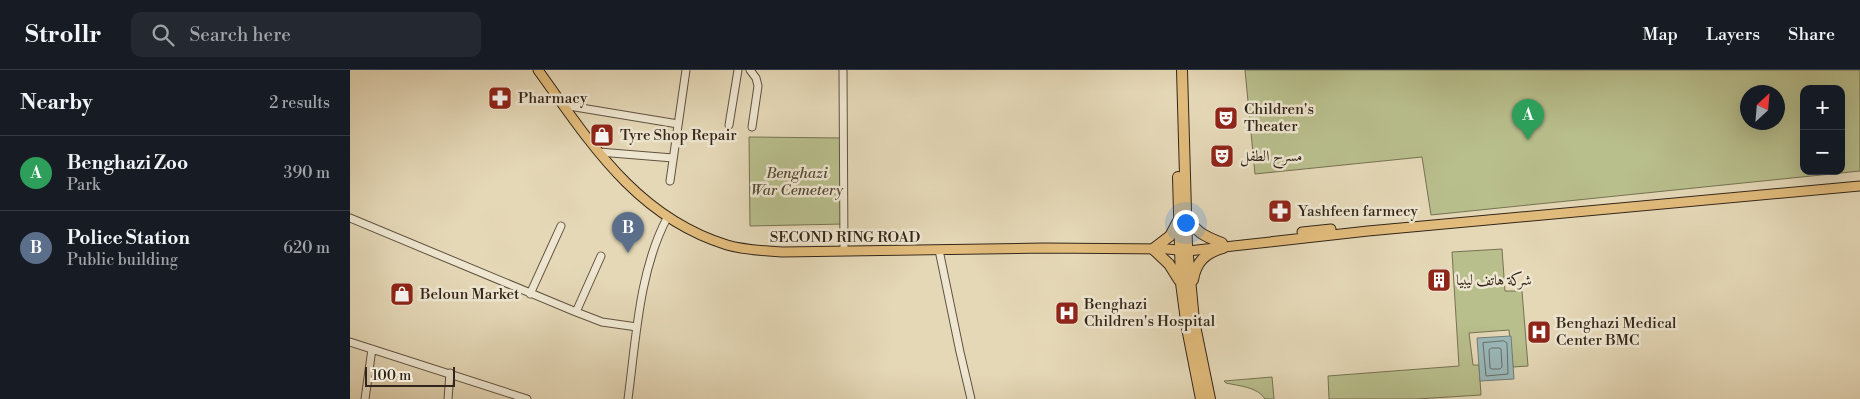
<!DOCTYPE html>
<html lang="en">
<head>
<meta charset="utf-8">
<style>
	:root { --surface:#171b24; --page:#242831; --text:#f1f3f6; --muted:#9ea1a6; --line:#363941; --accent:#8c9099 }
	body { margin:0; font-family:"Libre Bodoni",Amiri,serif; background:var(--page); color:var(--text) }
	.controls { position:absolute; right:15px; top:15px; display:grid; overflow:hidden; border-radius:10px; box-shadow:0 5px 20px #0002 }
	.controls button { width:45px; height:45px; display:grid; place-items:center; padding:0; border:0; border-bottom:1px solid var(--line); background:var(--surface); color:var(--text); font:25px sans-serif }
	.compass { position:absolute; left:1390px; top:15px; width:45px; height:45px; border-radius:50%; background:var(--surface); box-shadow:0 5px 20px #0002; rotate:26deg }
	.scale { position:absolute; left:15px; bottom:12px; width:90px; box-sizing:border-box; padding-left:5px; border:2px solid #332519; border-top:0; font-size:14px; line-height:18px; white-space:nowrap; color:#332519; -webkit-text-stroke:4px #eee6d0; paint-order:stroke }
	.you { position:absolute; left:835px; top:152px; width:18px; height:18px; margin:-12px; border:4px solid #fff; border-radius:50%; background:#1a73e8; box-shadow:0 0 0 8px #1a73e833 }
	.badge { display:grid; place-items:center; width:32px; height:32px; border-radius:50%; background:var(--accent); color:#fff; font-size:16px; font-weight:700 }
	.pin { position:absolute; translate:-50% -41px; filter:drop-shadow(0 1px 2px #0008) }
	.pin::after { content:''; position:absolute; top:26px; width:18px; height:15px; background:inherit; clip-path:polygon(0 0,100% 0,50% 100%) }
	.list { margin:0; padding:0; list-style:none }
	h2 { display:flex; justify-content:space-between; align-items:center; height:65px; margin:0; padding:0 20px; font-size:21px }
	h2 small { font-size:16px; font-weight:400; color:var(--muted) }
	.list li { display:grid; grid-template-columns:32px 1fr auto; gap:15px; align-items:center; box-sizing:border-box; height:75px; padding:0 20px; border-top:1px solid var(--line) }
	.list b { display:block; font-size:19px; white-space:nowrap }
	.list p { margin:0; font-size:16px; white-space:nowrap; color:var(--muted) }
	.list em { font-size:16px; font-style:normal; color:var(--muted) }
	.icon { flex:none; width:28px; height:28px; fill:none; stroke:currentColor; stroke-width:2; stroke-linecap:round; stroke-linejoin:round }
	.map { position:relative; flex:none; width:1510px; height:329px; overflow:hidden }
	header { display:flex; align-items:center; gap:30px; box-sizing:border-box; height:70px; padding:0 25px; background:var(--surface); border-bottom:1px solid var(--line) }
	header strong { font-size:24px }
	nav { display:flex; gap:28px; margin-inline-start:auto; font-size:18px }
	.search { width:350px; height:45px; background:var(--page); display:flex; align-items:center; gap:12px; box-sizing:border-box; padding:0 18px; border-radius:10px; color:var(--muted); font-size:19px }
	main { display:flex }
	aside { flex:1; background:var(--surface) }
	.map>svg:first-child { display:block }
</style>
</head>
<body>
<header>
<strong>Strollr</strong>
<div class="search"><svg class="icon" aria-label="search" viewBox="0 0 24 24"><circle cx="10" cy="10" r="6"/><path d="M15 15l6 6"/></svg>Search here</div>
<nav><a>Map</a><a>Layers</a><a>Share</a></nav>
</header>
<main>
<aside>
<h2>Nearby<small>2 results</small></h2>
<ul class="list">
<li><span class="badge" style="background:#2e9e5b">A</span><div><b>Benghazi Zoo</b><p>Park</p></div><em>390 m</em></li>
<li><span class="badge" style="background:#5c6f8a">B</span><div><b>Police Station</b><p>Public building</p></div><em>620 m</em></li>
</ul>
</aside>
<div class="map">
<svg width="1510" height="329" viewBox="0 0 1510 329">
	<rect width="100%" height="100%" fill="#e5d8b7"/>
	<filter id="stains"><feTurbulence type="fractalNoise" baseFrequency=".004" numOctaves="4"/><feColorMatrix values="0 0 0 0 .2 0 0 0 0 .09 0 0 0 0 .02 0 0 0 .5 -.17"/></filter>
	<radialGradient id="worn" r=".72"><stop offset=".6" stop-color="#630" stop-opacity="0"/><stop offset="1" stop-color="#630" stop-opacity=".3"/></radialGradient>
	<path fill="#b8be8c" stroke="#767252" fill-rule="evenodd" d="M895,0H1510V101L1081,145L1072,87L905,104ZM1454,19H1491V101H1454ZM1428,22V52H1398V22Z
		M399,67L494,68V154L400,156Z
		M1152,179L1155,221H1172L1178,296L1163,297L1159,260L1119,263L1123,295H1129L1131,325L1066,329H979L978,306L1109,296L1102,182Z
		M922,307L924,329H915C908,317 889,316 876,313L874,311Z"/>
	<path fill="#9ab8b9" stroke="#717d79" d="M1161,266L1164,309L1130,311L1127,268Z"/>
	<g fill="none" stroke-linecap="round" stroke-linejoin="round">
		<path stroke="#666e69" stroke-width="1" d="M1154,271L1157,273L1158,304L1136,306L1133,273Z
			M1142,278H1149L1151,279L1152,297L1150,299H1142L1140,298L1139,280Z"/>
		<g stroke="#605240" stroke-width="9">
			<path id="minor" d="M400,0L406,8L408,16L402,57
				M493,0L494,181
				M213,35L328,54
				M379,55L388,0
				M249,82L323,88
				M320,111L336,0
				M0,148L226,242L252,252L287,257
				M589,180L610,282L621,329
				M180,224L211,156
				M226,242L251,186
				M0,272L177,329
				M15,329L22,279
				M98,329L100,303
				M278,329C286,269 289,201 317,148"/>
		</g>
		<g stroke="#332519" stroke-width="11">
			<path id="major" d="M188,0C240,72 286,147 377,175C394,180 414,181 433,182L694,178L817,179L838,181L1018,161L1510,116
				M952,162L981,159"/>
		</g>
		<g stroke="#332519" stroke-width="12">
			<path id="highway" d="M832,0L837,176L844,251L860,329
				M828,107L831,213L837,258L851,329
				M837,145C844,162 856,167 872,173
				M828,151L820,166L803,179L819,194L829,210
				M843,210C846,192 855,183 873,178"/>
		</g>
		<use href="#minor" stroke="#eee6d0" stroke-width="7"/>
		<use href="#major" stroke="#e2bc7c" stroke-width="9"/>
		<use href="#highway" stroke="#e2bc7c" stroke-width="10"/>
	</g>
	<defs>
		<g id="pharmacy-square" transform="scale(1.25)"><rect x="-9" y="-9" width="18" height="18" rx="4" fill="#8f2418" stroke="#eee6d0"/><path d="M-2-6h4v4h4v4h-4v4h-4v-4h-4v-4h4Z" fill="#fff"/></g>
		<g id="theatre-square" transform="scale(1.25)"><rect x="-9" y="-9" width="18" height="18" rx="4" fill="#8f2418" stroke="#eee6d0"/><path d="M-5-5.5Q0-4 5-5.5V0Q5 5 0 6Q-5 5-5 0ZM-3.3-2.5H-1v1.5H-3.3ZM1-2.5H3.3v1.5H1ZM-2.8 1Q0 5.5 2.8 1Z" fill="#fff"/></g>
		<g id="shop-square" transform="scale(1.25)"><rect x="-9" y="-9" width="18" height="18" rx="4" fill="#8f2418" stroke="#eee6d0"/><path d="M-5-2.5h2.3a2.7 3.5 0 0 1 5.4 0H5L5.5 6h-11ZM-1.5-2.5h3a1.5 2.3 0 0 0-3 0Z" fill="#fff"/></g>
		<g id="building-square" transform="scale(1.25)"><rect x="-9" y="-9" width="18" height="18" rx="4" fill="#8f2418" stroke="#eee6d0"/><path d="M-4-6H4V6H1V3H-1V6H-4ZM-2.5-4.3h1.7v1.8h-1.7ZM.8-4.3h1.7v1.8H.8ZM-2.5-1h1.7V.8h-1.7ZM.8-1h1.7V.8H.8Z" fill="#fff"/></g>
		<g id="hospital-square" transform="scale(1.25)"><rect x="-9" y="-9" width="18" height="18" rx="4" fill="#8f2418" stroke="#eee6d0"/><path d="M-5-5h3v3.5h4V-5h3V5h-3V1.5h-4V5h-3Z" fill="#fff"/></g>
	</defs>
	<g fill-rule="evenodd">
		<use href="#pharmacy-square" x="150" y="28"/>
		<use href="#theatre-square" x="876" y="48"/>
		<use href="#shop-square" x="252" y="65"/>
		<use href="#theatre-square" x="872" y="86"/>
		<use href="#pharmacy-square" x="930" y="141"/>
		<use href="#building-square" x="1089" y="210"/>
		<use href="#shop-square" x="52" y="224"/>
		<use href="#hospital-square" x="717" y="243"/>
		<use href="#hospital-square" x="1189" y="262"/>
	</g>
	<g text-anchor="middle" stroke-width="5" stroke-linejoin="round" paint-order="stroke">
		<g font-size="15" fill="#332519" stroke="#eee6d0" text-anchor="start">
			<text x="168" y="33">Pharmacy</text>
			<text x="894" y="44">Children's<tspan x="894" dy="17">Theater</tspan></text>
			<text x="270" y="70">Tyre Shop Repair</text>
			<text x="890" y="91">مسرح الطفل</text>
			<text x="948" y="146">Yashfeen farmecy</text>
			<text x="1106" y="215">شركة هاتف ليبيا</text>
			<text x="70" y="229">Beloun Market</text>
			<text x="734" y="239">Benghazi<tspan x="734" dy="17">Children's Hospital</tspan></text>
			<text x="1206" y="258">Benghazi Medical<tspan x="1206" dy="17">Center BMC</tspan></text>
		</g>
		<g font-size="15" font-style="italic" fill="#544b36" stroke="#eee6d0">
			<text x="447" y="108">Benghazi<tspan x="447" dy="17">War Cemetery</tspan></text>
		</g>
		<g font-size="15" fill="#332519" stroke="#eee6d0">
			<text x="495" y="172">SECOND RING ROAD</text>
		</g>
	</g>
	<rect width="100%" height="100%" filter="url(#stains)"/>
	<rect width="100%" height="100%" fill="url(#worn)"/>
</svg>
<div class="controls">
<button>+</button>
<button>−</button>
</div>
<svg class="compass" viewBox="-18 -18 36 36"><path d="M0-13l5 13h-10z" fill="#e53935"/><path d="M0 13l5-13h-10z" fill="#9ea1a6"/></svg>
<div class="scale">100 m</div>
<div class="you"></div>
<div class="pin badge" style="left:1178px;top:70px;background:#2e9e5b">A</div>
<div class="pin badge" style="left:278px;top:183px;background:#5c6f8a">B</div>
</div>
</main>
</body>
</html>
